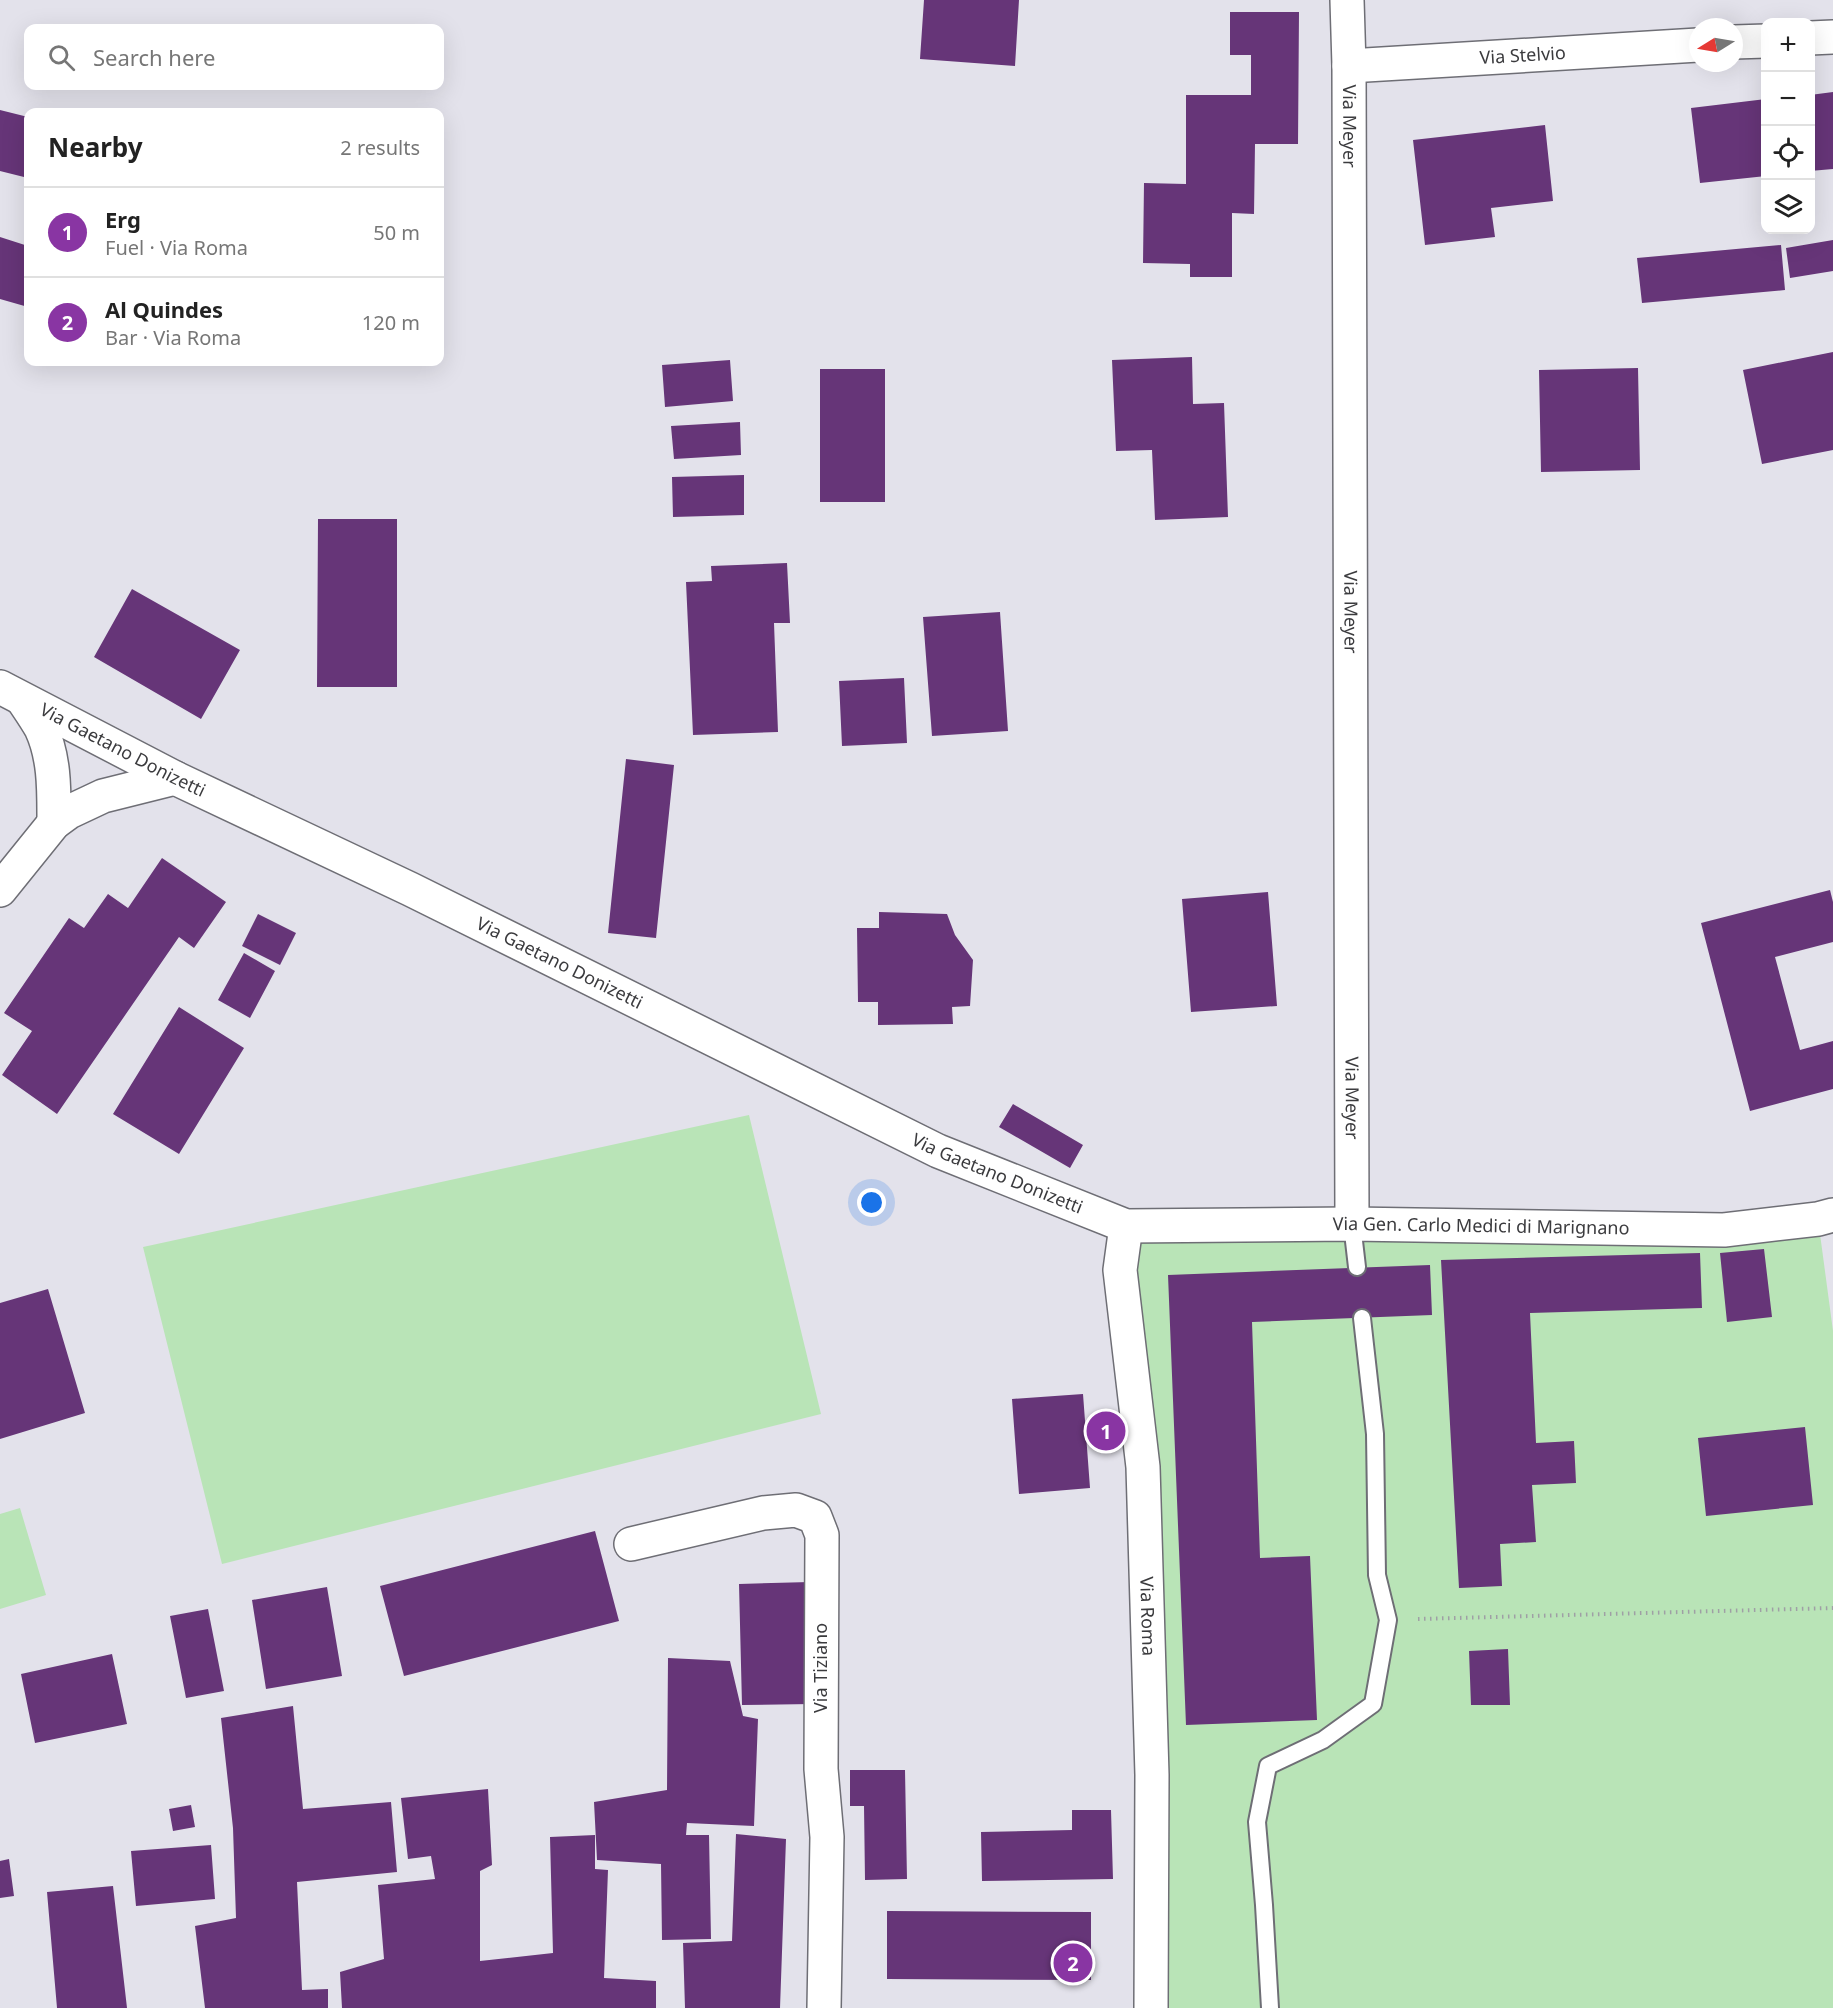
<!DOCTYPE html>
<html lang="en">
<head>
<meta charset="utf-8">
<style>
	:root { --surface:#fff; --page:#f6f6f6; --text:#222; --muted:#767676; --line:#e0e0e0; --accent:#8935a3 }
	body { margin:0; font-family:"Noto Sans",sans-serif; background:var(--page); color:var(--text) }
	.controls { position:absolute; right:18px; top:18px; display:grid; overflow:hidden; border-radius:12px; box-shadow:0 6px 24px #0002 }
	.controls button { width:54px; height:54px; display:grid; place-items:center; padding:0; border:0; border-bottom:2px solid var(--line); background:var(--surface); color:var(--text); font:30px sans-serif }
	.compass { position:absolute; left:1689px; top:18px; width:54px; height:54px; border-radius:50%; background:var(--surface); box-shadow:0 6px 24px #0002; rotate:259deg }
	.you { position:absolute; left:872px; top:1203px; width:21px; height:21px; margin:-15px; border:4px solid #fff; border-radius:50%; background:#1a73e8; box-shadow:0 0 0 9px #1a73e833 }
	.badge { display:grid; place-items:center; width:39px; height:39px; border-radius:50%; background:var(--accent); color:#fff; font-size:20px; font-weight:700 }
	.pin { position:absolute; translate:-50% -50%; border:3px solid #fff; box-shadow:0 2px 6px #0006 }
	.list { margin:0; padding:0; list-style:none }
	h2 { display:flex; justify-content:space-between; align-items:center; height:78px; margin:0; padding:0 24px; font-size:26px }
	h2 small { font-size:20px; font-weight:400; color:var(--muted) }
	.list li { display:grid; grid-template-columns:39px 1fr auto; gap:18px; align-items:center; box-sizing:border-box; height:90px; padding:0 24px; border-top:2px solid var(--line) }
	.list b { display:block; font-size:22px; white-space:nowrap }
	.list p { margin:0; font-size:20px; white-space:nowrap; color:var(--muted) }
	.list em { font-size:20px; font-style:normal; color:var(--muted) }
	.icon { flex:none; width:33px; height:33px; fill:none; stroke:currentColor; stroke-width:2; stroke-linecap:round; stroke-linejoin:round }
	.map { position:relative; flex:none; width:1833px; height:2008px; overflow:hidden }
	.search { position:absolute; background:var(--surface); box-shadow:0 6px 24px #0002; left:24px; top:24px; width:420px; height:66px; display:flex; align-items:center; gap:15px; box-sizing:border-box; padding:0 21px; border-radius:12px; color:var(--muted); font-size:22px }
	.panel { position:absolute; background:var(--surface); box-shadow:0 6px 24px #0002; left:24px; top:108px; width:420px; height:258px; border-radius:12px }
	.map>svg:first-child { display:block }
</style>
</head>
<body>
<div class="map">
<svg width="1833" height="2008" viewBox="0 0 1833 2008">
	<rect width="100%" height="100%" fill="#e3e2eb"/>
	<path fill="#b9e4b7" d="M749,1115L821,1414L222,1564L143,1247Z
		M1818,1219L1833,1331V2008H1151L1126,1226Z
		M20,1508L46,1595L0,1609V1514Z"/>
	<path fill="#663578" d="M924,0H1019L1015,66L920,59Z
		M1230,12H1299L1298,144H1255L1254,214L1232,213V277H1190V264L1143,263L1144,183L1186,184V95H1251V55H1230Z
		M1833,92V169L1810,171V95Z
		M1766,99V176L1700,183L1691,108Z
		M0,110L28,117V178L0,171Z
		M1545,125L1553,201L1491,208L1495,237L1425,245L1413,140Z
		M0,237L28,246V307L0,299Z
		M1833,240V271L1790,278L1786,248Z
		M1781,245L1785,290L1642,303L1637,258Z
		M1833,352V450L1762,464L1743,370Z
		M1192,357L1193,404L1224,403L1228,517L1155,520L1152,450L1116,451L1112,360Z
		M730,360L733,401L665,407L662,365Z
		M1638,368L1640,470L1541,472L1539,370Z
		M820,369H885V502H820Z
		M740,422L741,455L674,459L671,426Z
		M744,475V515L673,517L672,477Z
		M318,519H397V687H317Z
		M787,563L790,623H774L778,732L693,735L686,582L712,581L711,566Z
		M132,589L240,650L201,719L94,657Z
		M1000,612L1008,731L932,736L923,617Z
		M904,678L907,743L842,746L839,681Z
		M626,759L674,765L656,938L608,933Z
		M162,858L226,902L194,948L179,937L57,1114L2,1075L32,1031L4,1013L69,918L84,928L108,894L128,908Z
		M1830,890L1833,902V942L1775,957L1800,1050L1833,1041V1089L1750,1111L1701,923Z
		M1268,892L1277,1006L1191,1012L1182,899Z
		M879,912L947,914L955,935L973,960L970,1006L952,1007L953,1024L878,1025V1002H858L857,928H879Z
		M258,914L296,933L280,965L242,946Z
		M244,953L275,971L250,1018L218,1000Z
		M179,1007L244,1048L179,1154L113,1114Z
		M1013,1104L1083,1145L1070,1168L999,1127Z
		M1764,1249L1772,1317L1727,1322L1720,1253Z
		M1700,1253L1702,1308L1530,1313L1536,1443L1574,1441L1576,1483L1532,1485L1536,1542L1500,1544L1502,1586L1459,1588L1441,1260Z
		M1430,1265L1432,1315L1252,1322L1260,1558L1310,1556L1317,1720L1186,1725L1168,1275Z
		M48,1289L85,1413L0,1439V1303Z
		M1083,1394L1090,1488L1019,1494L1012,1399Z
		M1805,1427L1813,1505L1706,1516L1698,1438Z
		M595,1531L619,1621L404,1676L380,1586Z
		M810,1582L812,1704L742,1705L739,1584Z
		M327,1587L342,1676L266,1689L252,1600Z
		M208,1609L224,1691L186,1698L170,1616Z
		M1508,1649L1510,1705H1471L1469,1651Z
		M112,1654L127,1724L35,1743L21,1674Z
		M668,1658L730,1661L743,1716L758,1719L754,1826L687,1823L686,1835H709L711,1939L662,1940L661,1864L597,1860L594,1802L667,1790Z
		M293,1706L303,1809L391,1802L397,1872L297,1882L302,1990L328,1989V2008H205L195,1926L236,1918L233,1828L221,1718Z
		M850,1770H905L907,1879L865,1880L864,1806H850Z
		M488,1789L492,1865L480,1871V1961L553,1953L550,1837L595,1835V1869L608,1870L604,1978L656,1981V2008H342L340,1972L384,1959L378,1885L435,1879L431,1856L408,1859L401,1798Z
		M191,1805L195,1827L173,1831L169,1809Z
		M1072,1810H1111L1113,1879L982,1881L981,1832L1072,1830Z
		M736,1834L786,1839L780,2008H685L683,1943L732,1941Z
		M211,1845L215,1899L136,1906L131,1851Z
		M9,1859L14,1896L0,1898V1861Z
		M113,1886L127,2008H57L47,1892Z
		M887,1911L1091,1912V1980L887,1979Z"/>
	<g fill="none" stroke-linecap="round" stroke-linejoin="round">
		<g stroke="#6e6e75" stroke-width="20">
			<path id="service" d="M1352,1224L1357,1267
				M1270,2008L1264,1905L1257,1822L1268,1766L1323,1740L1373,1704L1388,1620L1377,1575L1375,1434L1362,1318"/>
		</g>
		<g stroke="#6e6e75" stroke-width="36">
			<g id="minor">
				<path d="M1810,38L1833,37"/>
				<path d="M1734,42L1766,41"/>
				<path id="s1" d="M1349,66L1698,45"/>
				<path id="s2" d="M1126,1226L1120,1270L1143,1467L1152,1775L1151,2008"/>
				<path d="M631,1544L763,1513L796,1510L815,1517L822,1535L821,1769L827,1837L824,2008"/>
			</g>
		</g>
		<g stroke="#6e6e75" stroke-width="36">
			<g id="tertiary">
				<path id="s3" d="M1347,0L1349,66L1352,1224"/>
				<path id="s4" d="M0,687L175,778L410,889L938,1151L1126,1226L1352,1224L1724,1230L1818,1219L1833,1215"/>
				<path d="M23,700C29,709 36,719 41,728C55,758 54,791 54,823"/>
				<path d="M0,890L54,823L69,812L103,796L175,778"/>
			</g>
		</g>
		<path stroke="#9f9fa5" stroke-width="4" stroke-dasharray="1.5 4.5" stroke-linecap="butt" d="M1418,1619L1833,1608"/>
		<use href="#service" stroke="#fff" stroke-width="16"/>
		<use href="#minor" stroke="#fff" stroke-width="33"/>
		<use href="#tertiary" stroke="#fff" stroke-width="33"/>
	</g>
	<g text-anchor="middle" stroke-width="6" stroke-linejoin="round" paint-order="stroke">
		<g font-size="18" fill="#3b3b3e" stroke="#fff">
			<text dy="6" stroke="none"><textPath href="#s1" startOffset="174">Via Stelvio</textPath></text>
			<text dy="6" stroke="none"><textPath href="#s3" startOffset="126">Via Meyer</textPath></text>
			<text dy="6" stroke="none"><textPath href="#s3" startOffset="612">Via Meyer</textPath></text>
			<text dy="6" stroke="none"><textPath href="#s4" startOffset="138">Via Gaetano Donizetti</textPath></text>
			<text dy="6" stroke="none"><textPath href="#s4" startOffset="624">Via Gaetano Donizetti</textPath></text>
			<text dy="6" stroke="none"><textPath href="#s3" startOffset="1098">Via Meyer</textPath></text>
			<text dy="6" stroke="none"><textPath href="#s4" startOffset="1110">Via Gaetano Donizetti</textPath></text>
			<text dy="6" stroke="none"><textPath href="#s4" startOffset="1604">Via Gen. Carlo Medici di Marignano</textPath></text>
			<text dy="6" stroke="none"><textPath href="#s2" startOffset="392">Via Roma</textPath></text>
			<text transform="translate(821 1668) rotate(-90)" y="6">Via Tiziano</text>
		</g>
	</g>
</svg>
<div class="controls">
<button>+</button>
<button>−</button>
<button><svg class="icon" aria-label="locate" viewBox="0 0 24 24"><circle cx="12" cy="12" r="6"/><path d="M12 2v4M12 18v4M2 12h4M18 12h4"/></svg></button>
<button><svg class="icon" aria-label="layers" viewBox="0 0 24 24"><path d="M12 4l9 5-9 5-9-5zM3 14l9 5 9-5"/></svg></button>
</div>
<svg class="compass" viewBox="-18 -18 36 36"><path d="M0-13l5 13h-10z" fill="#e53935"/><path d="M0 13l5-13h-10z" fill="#767676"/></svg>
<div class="you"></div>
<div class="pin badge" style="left:1106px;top:1431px">1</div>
<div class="pin badge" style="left:1073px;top:1963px">2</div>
<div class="search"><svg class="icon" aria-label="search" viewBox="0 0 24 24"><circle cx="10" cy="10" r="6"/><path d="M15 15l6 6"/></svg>Search here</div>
<section class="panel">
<h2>Nearby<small>2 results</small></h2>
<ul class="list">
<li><span class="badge">1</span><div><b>Erg</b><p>Fuel · Via Roma</p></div><em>50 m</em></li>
<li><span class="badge">2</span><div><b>Al Quindes</b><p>Bar · Via Roma</p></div><em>120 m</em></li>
</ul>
</section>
</div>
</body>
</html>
